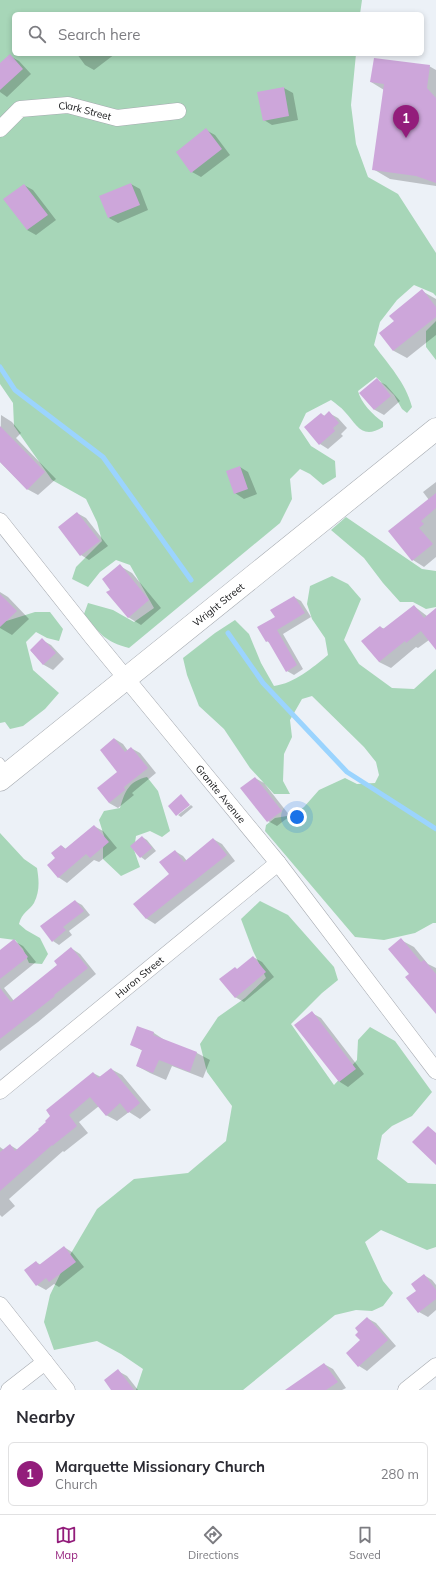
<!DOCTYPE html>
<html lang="en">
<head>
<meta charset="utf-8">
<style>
	:root { --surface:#fff; --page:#f2f2f3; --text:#2b2b33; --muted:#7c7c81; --line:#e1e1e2; --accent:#931d7b }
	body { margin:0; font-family:Mulish,sans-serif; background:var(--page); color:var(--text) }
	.you { position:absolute; left:297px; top:817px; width:14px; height:14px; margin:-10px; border:3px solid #fff; border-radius:50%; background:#1a73e8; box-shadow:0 0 0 6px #1a73e833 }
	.badge { display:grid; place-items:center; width:26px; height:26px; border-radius:50%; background:var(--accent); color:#fff; font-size:13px; font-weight:700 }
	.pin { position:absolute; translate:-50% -33px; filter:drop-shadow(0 1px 2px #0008) }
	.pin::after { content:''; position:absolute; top:21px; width:14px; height:12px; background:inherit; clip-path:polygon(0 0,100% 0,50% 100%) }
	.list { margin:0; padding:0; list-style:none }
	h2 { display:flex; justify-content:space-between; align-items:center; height:52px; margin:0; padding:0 16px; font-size:17px }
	h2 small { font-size:13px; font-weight:400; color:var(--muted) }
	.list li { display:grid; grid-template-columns:26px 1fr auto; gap:12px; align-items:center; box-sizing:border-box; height:64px; margin:0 8px 8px; padding:0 8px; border:1px solid var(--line); border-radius:6px }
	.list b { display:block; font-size:15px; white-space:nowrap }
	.list p { margin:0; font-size:13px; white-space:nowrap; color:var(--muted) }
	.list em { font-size:13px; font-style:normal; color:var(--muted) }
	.icon { flex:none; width:22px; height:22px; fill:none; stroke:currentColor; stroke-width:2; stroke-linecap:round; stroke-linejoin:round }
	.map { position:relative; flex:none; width:436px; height:1390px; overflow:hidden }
	.search { position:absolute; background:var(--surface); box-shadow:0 2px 6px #0003; left:12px; right:12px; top:12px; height:44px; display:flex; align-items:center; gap:10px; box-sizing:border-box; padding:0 14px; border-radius:6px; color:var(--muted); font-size:15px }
	.sheet { height:124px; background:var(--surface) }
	nav { display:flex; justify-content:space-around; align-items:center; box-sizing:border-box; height:56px; border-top:1px solid var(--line); background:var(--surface); font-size:11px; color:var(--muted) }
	nav a { display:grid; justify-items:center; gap:2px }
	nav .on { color:var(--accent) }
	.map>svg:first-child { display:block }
</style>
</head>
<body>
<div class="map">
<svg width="436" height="1390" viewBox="0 0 436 1390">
	<rect width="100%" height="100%" fill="#ecf1f7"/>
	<path fill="#a7d6b8" d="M0,0H362L360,14H14V54H356L351,105L356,144L368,177L398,194L436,253V296L433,293L414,285L397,300L380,322L374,345C388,364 406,383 412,407L407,413L402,409L394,395L376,377L358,391C361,403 373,415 383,422V427C362,440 357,425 345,412C341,407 336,404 331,400L306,413L299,428L311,446L335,461L336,477L323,485L310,474L300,469L290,479L292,499L280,523L129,648C105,642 99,633 84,614L88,603L113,610L134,622L154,608L130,565L116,560L100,572L88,587L72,579L76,567L102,541L97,522L86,499L52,480L14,426L13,403L0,384Z
		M436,321V360L426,347V331Z
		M346,517L422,569L436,571V607L426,609L413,602H400L383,583L364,558L331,530Z
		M332,576L348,584L361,599L344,640L359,664L392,688L414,689L436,669V923H433L415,933L384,940L355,937L265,831L266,825L275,818L293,815L304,807L319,790L345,778L357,784L375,783L379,775L376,762L364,747L312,696L302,699L290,720L292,737L284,754L283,781L290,794H274L250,768L224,729L199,706L187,675L183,658L215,633L235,620L249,634L261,663L274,686C295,683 312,668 328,655L325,638L312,619L307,604L310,586Z
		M35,612H50L63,629L59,641L47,638L36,632L26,642L33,670L59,693L45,709L23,726L10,729L5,722L0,723V623Z
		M147,777L158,791L170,831L162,837L150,831L136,836L134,850L140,867L121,876L103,859V848L105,839L99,820L104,811L120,808C125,791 129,781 147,777Z
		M0,833L24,859L37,868C39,880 40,891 34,903C29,911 22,912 19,924L26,930L40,938L48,954L42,964L29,963L23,949L15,940L0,938Z
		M260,901L288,915L334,967L338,980L322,993L291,1024L334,1085L357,1060L358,1040L370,1027L395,1041L432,1092L412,1116L392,1126L382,1135L377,1159L408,1183L436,1184V1247L427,1250L381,1230L365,1242L383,1281L393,1293L383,1306L372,1311L356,1310L335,1315L243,1390H136L143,1369L121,1354L97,1341L54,1350L44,1322L50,1295L67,1260L97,1209L134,1179L188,1173L226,1141L232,1106L207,1072L200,1044L218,1017L245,998L266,978L253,951L241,919Z"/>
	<path fill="#0003" d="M77,54H115L94,70L85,65Z
		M10,56L19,61L31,74L7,97L0,92V65Z
		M429,66L436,70V186L390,179L373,169L384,90L371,82Z
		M284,88L293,93L298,120L272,125L264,120Z
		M206,130L215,135L230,155L201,177L192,172Z
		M131,184L140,189L148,210L118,223L109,218Z
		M24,185L33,190L56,220L36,235L27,230Z
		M422,291L436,299V335L407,358L394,351L380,333L395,321Z
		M377,380L386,385L400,401L384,415L375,410L361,393Z
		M329,413L338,418L347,428L341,434L343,436L328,449L320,444L321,414L325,416Z
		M1,415L12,422L21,433L16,438L56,479L38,495L27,489L0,462Z
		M240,467L248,472L257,494L244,499L235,493Z
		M436,482V557L424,567L413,560L390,532L429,500L423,492Z
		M77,513L86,518L108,546L89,560L81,555Z
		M120,566L132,573L161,608L141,625L128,617L111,590Z
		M0,592L8,597L29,619L12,635L0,628Z
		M294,597L301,601L311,617L283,634L303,669L294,675L287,671L271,644L267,641L276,617Z
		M414,606L427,616L436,612V648L429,640L418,648L416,647L391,668L379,662L380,627L385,629Z
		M42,640L51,645L64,659L53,670L44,665L31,651Z
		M115,739L123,744L128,751L131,748L140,753L156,773L132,793L134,795L118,808L109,803L119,772Z
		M255,778L264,783L290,816L277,826L268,821L242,789Z
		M191,805L193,807L181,817L178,815Z
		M94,826L103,831L117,848L99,862L94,860L67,883L58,877L56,858L62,846L66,849Z
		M142,837L147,840L156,851L145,860L141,857Z
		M213,839L222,844L235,861L155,924L147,919L135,904L171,874L175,851L183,856L187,861Z
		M75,901L82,905L90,915L69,931L72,935L59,945L53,941Z
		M401,940L414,947L428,964L436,968V1009L410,974Z
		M14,941L23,946L36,962L4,988L14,1001L58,965L71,948L80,954L96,974L38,1022L0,1051V952Z
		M253,957L262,962L274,977L244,1002L235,997Z
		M312,1013L321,1018L364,1074L348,1087L340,1082Z
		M138,1027L154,1033L166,1041L197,1053L210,1060L203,1078L172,1066L166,1080L150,1073L137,1066L143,1051L131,1044Z
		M111,1069L122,1075L151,1110L140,1119L129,1112L117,1121L106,1115L99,1106L79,1122L88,1133L64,1152L63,1151L9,1199L15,1206L2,1217L0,1215V1147L4,1150L10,1145L18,1150L41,1130L93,1073L101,1077Z
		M64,1247L72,1252L84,1267L59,1287L54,1284L46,1290L37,1285L36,1262L41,1265Z
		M424,1275L432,1280L436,1285V1310L428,1317L419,1312L417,1291Z
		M367,1318L376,1323L396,1346L367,1371L359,1366L361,1341Z
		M324,1364L333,1369L346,1388L342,1390H294Z
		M118,1371L127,1376L138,1390H113Z"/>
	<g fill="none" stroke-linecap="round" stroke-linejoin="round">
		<path stroke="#9bd4fe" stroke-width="5" d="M0,367L15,390L103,457L191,580
			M228,633L263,683L347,772L436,829"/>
	</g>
	<path fill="#cda6da" d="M10,54L23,69L0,90V63Z
		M374,58L430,65L427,88L436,98V183L416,176L372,170L384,84L370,82Z
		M284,87L289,116L263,121L257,92Z
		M206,128L222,149L191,173L176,152Z
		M131,183L140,205L108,218L99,196Z
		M24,184L48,215L27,230L3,199Z
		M422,289L436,307V317L393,351L379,333L394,321L389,316Z
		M377,378L391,396L374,410L359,393Z
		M329,411L339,423L333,428L335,431L319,445L304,427L321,413L324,416Z
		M0,426L45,472L27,490L0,462Z
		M240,466L248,489L234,494L226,471Z
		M436,493V508L421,521L424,524L419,528L433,544L412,561L388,531Z
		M77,512L100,541L80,556L58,527Z
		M120,564L149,600L128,618L106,592L110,590L102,579Z
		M0,594L17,611L0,627Z
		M294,596L305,613L277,630L297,665L286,672L268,641L266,642L257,627L275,617L270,610Z
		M414,605L424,618L436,608V650L421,631L406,643L405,641L379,662L361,641L380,626L383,629Z
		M42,638L56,653L43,665L30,650Z
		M114,738L125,752L131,747L148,768L124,787L125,790L109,803L97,788L117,772L100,750Z
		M255,777L282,811L267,822L240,788Z
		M181,794L190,805L176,816L168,806Z
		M94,825L109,842L90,858L86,854L58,878L47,865L55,858L51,853L61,845L65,849Z
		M142,836L152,848L140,858L130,846Z
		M213,838L227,855L146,919L133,904L169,874L159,862L175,850L184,862Z
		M75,900L84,911L63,927L66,930L52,942L40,926Z
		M401,938L421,962L424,960L436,974V1014L405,977L409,974L388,949Z
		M14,939L28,957L0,979V950Z
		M71,947L88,968L54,995L55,996L0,1039V988L11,1002L57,965L54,961Z
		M253,956L266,972L235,998L219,979L235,967L237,969Z
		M312,1011L356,1069L339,1082L294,1025Z
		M137,1026L154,1032L153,1035L197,1052L190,1072L159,1060L153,1073L136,1066L142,1050L130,1045Z
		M111,1068L140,1103L128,1113L120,1103L106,1116L90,1097L69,1115L77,1126L52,1146V1145L0,1191V1152L10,1144L15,1151L39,1130L38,1129L46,1122L45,1121L50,1116L46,1110L93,1072L98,1078Z
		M428,1126L436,1133V1165L412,1142Z
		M64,1246L76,1262L49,1282L46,1278L36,1286L24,1270L36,1261L39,1265Z
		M424,1274L436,1290V1299L418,1313L406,1298L416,1291L411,1284Z
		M367,1317L388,1340L358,1367L346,1353L360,1340L355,1335L358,1332L355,1328Z
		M324,1363L338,1382L326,1390H285Z
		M118,1369L134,1390H111L104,1380Z"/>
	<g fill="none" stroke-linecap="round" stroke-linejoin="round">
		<g stroke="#a6aab0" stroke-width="9">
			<path id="service" d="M0,762L8,773"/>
		</g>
		<g stroke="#a6aab0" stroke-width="17">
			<g id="minor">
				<path id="s1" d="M0,129L20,109L68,105L117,118L178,111"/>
				<path id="s2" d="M0,521L92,637L278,863L436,1071"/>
				<path id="s3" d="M0,1091L278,863"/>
				<path d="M0,1305L67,1390"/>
				<path d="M9,1390L45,1362"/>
				<path d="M406,1390L436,1366"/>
			</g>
		</g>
		<g stroke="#a6aab0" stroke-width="23">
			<g id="secondary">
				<path id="s4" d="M0,780L436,429"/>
			</g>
		</g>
		<use href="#service" stroke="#fff" stroke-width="8"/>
		<use href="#minor" stroke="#fff" stroke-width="16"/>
		<use href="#secondary" stroke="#fff" stroke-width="22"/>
	</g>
	<g text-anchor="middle" stroke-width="3.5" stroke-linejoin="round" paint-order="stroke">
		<g font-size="10" fill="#101113" stroke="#fff">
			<text dy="4" stroke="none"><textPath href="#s1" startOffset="94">Clark Street</textPath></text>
			<text dy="4" stroke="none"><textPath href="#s4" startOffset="280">Wright Street</textPath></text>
			<text dy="4" stroke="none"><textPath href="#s2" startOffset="351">Granite Avenue</textPath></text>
			<text dy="4" stroke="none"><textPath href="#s3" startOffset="180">Huron Street</textPath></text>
		</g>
	</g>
</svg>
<div class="you"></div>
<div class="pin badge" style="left:406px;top:138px">1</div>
<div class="search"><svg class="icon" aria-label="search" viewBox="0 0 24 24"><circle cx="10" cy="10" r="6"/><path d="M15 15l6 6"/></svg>Search here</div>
</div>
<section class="sheet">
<h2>Nearby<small></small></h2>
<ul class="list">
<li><span class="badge">1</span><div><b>Marquette Missionary Church</b><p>Church</p></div><em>280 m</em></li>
</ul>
</section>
<nav>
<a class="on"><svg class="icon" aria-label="map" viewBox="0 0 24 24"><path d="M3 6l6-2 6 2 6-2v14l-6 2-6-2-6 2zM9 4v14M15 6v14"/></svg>Map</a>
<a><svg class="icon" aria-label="directions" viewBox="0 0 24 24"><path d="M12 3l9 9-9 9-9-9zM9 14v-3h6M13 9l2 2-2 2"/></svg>Directions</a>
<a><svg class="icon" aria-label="saved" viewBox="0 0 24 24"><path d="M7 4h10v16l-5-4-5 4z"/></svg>Saved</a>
</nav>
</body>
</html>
